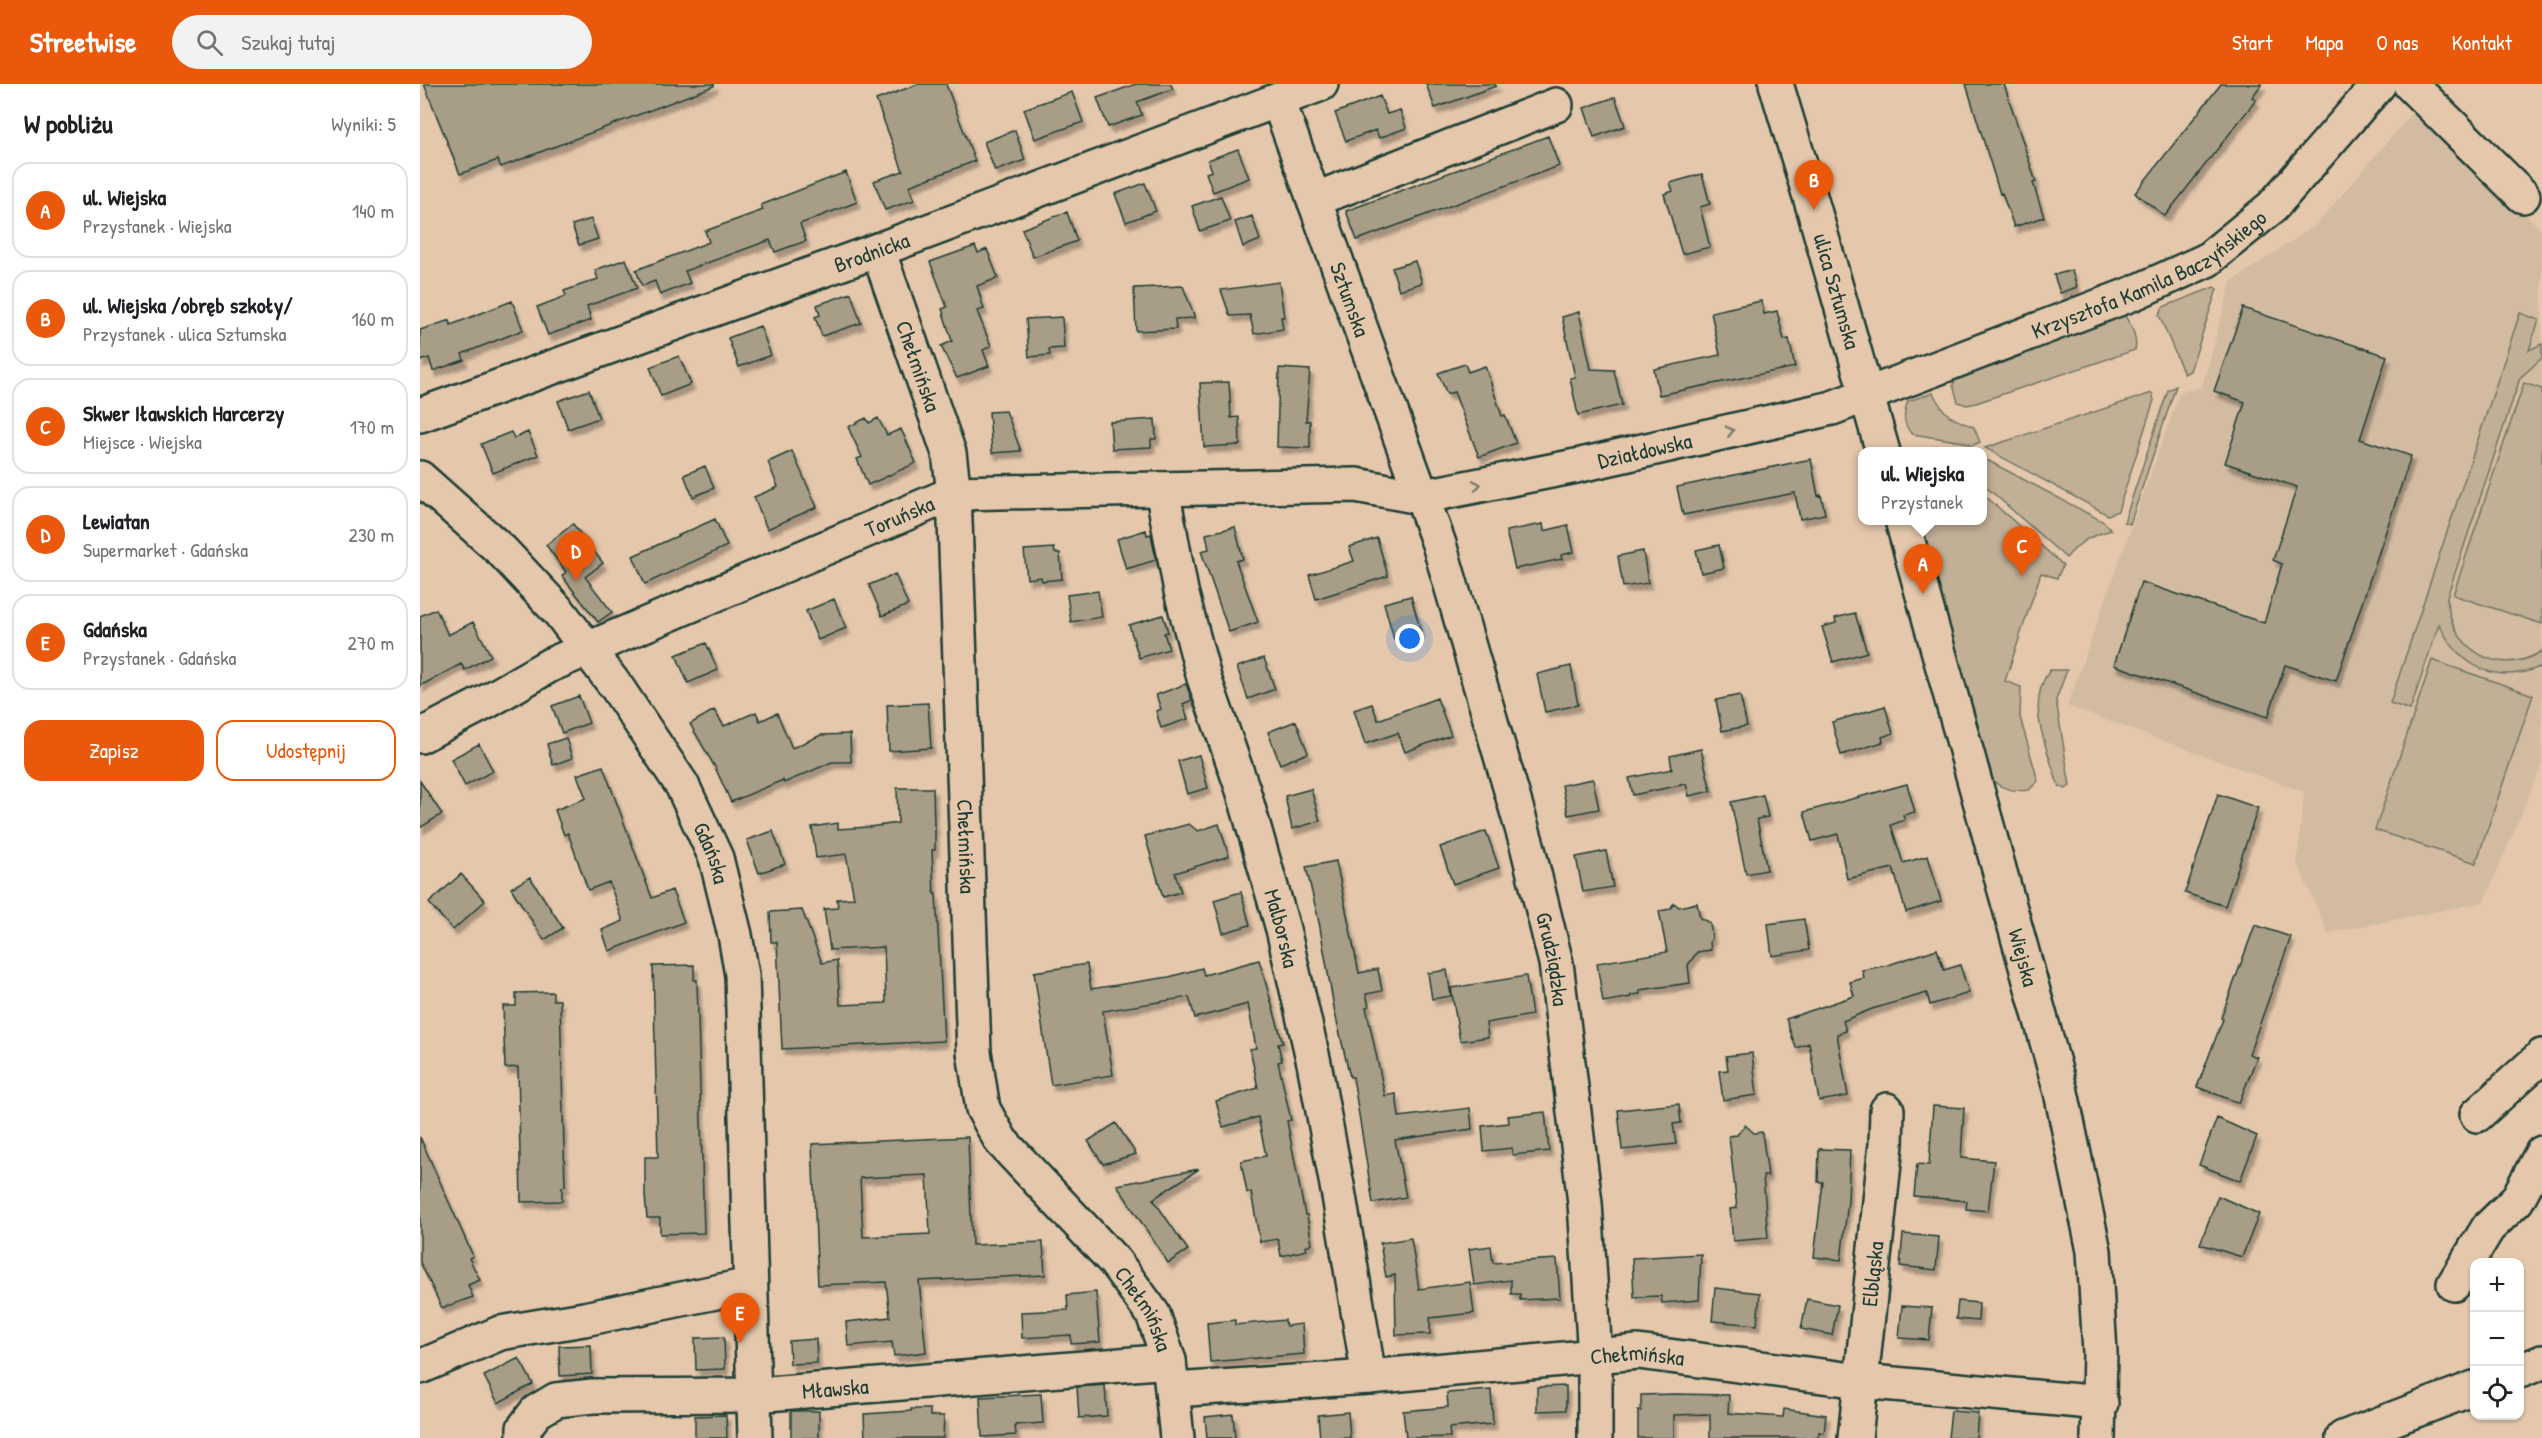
<!DOCTYPE html>
<html lang="pl">
<head>
<meta charset="utf-8">
<style>
	:root { --surface:#fff; --page:#f2f2f2; --text:#202124; --muted:#757577; --line:#e0e0e0; --accent:#ea580c }
	body { margin:0; font-family:"Patrick Hand",sans-serif; background:var(--page); color:var(--text) }
	.controls { position:absolute; right:18px; bottom:18px; display:grid; overflow:hidden; border-radius:12px; box-shadow:0 2px 4px #0004 }
	.controls button { width:54px; height:54px; display:grid; place-items:center; padding:0; border:0; border-bottom:2px solid var(--line); background:var(--surface); color:var(--text); font:30px sans-serif }
	.you { position:absolute; left:990px; top:555px; width:21px; height:21px; margin:-15px; border:4px solid #fff; border-radius:50%; background:#1a73e8; box-shadow:0 0 0 9px #1a73e833 }
	.badge { display:grid; place-items:center; width:39px; height:39px; border-radius:50%; background:var(--accent); color:#fff; font-size:20px; font-weight:700 }
	.pin { position:absolute; translate:-50% -50px; filter:drop-shadow(0 2px 3px #0008) }
	.pin::after { content:''; position:absolute; top:32px; width:21px; height:18px; background:inherit; clip-path:polygon(0 0,100% 0,50% 100%) }
	.popup { position:absolute; left:1438px; top:363px; width:129px; height:78px; box-sizing:border-box; display:grid; place-content:center; border-radius:12px; background:var(--surface); filter:drop-shadow(0 2px 4px #0005); font-size:20px; white-space:nowrap; color:var(--muted) }
	.popup b { font-size:22px; color:var(--text) }
	.popup::after { content:''; position:absolute; left:50%; top:100%; margin-left:-12px; border:12px solid transparent; border-top-color:var(--surface) }
	.list { margin:0; padding:0; list-style:none }
	h2 { display:flex; justify-content:space-between; align-items:center; height:78px; margin:0; padding:0 24px; font-size:26px }
	h2 small { font-size:20px; font-weight:400; color:var(--muted) }
	.list li { display:grid; grid-template-columns:39px 1fr auto; gap:18px; align-items:center; box-sizing:border-box; height:96px; margin:0 12px 12px; padding:0 12px; border:2px solid var(--line); border-radius:18px }
	.list b { display:block; font-size:22px; white-space:nowrap }
	.list p { margin:0; font-size:20px; white-space:nowrap; color:var(--muted) }
	.list em { font-size:20px; font-style:normal; color:var(--muted) }
	.actions { display:flex; gap:12px; padding:18px 24px }
	.actions a { flex:1; padding:14px 0; border:2px solid var(--accent); border-radius:18px; text-align:center; font-size:21px; color:var(--accent) }
	.actions .main { background:var(--accent); color:#fff }
	.icon { flex:none; width:33px; height:33px; fill:none; stroke:currentColor; stroke-width:2; stroke-linecap:round; stroke-linejoin:round }
	.map { position:relative; flex:none; width:2122px; height:1354px; overflow:hidden }
	header { display:flex; align-items:center; gap:36px; box-sizing:border-box; height:84px; padding:0 30px; background:var(--accent); color:#fff }
	header strong { font-size:28px }
	nav { display:flex; gap:33px; margin-inline-start:auto; font-size:21px }
	.search { width:420px; height:54px; background:var(--page); display:flex; align-items:center; gap:15px; box-sizing:border-box; padding:0 21px; border-radius:33px; color:var(--muted); font-size:22px }
	main { display:flex }
	aside { flex:1; background:var(--surface) }
	.map>svg:first-child { display:block }
</style>
</head>
<body>
<header>
<strong>Streetwise</strong>
<div class="search"><svg class="icon" aria-label="search" viewBox="0 0 24 24"><circle cx="10" cy="10" r="6"/><path d="M15 15l6 6"/></svg>Szukaj tutaj</div>
<nav><a>Start</a><a>Mapa</a><a>O nas</a><a>Kontakt</a></nav>
</header>
<main>
<aside>
<h2>W pobliżu<small>Wyniki: 5</small></h2>
<ul class="list">
<li><span class="badge">A</span><div><b>ul. Wiejska</b><p>Przystanek · Wiejska</p></div><em>140 m</em></li>
<li><span class="badge">B</span><div><b>ul. Wiejska /obręb szkoły/</b><p>Przystanek · ulica Sztumska</p></div><em>160 m</em></li>
<li><span class="badge">C</span><div><b>Skwer Iławskich Harcerzy</b><p>Miejsce · Wiejska</p></div><em>170 m</em></li>
<li><span class="badge">D</span><div><b>Lewiatan</b><p>Supermarket · Gdańska</p></div><em>230 m</em></li>
<li><span class="badge">E</span><div><b>Gdańska</b><p>Przystanek · Gdańska</p></div><em>270 m</em></li>
</ul>
<div class="actions"><a class="main">Zapisz</a><a>Udostępnij</a></div>
</aside>
<div class="map">
<svg width="2122" height="1354" viewBox="0 0 2122 1354">
	<defs>
		<filter id="shadow"><feDropShadow dx="3.5" dy="6" stdDeviation="1.5" flood-color="#0004"/></filter>
	</defs>
	<rect width="100%" height="100%" fill="#e5c8ac"/>
	<filter id="ink" filterUnits="userSpaceOnUse"><feTurbulence type="fractalNoise" baseFrequency=".0167" numOctaves="2"/><feDisplacementMap in="SourceGraphic" scale="12" xChannelSelector="R" yChannelSelector="G"/><feConvolveMatrix kernelMatrix="1 2 1 2 8 2 1 2 1" color-interpolation-filters="sRGB"/></filter>
	<g filter="url(#ink)">
		<path fill="#d3bba1" d="M1995,25L2122,146V681L2064,818L1908,849L1877,779L1884,708L1647,622L1760,308L1782,303L1811,198L1897,140Z"/>
		<path fill="#c1af96" stroke="#707665" stroke-width="1.5" d="M1794,203L1797,205L1770,287L1764,290L1739,231L1743,223Z
			M2100,229L2119,236L2109,266L2122,260V274L2100,294L2027,513C2029,563 2077,596 2122,567V582C2077,602 2039,583 2019,540L1990,626L1970,619Z
			M1703,230C1711,239 1718,254 1715,266L1556,319L1547,321L1538,318L1533,301L1537,291Z
			M2104,299L2122,305V540L2033,511Z
			M1756,302L1710,440L1704,438L1748,306Z
			M1513,309C1525,332 1530,334 1554,343L1560,358L1551,362L1544,358L1492,350C1482,340 1483,329 1488,317Z
			M1732,309L1734,316L1698,427L1688,431L1565,364Z
			M1563,374L1684,438L1692,446C1669,452 1661,457 1646,474L1563,400Z
			M1563,410L1643,481L1637,494L1621,489L1585,597L1601,603L1600,633L1618,697L1609,706C1592,708 1580,705 1568,692L1496,437L1563,436Z
			M2012,576L2113,611L2056,779L1955,746Z
			M1630,586H1647L1636,616L1650,702L1646,705L1640,703L1636,695C1626,660 1605,619 1630,586Z"/>
		<path fill="#a89d87" stroke="#1f3d34" stroke-width="1.5" fill-rule="evenodd" filter="url(#shadow)" d="M4,0H294V2L81,83L78,76L40,90Z
			M498,0H526L555,77L489,102L494,116L465,126L454,97L483,87L456,16Z
			M716,0H751L753,5L717,18L722,31L688,43L677,14Z
			M1006,0H1075L1076,2L1015,24Z
			M1546,0H1584L1616,98L1613,99L1624,133L1594,143L1582,109L1580,110Z
			M1801,0H1842L1832,13L1836,16L1745,132L1715,109Z
			M652,8L663,38L615,55L604,25Z
			M960,12L967,30L980,26L986,44L959,54L956,46L926,57L915,29Z
			M1195,13L1205,42L1174,53L1164,24Z
			M595,46L605,76L575,87L564,58Z
			M1128,52L1139,82L937,156L926,127Z
			M818,65L829,94L793,108L786,89L792,87L788,76Z
			M426,88L437,118L380,140L386,157L355,168L350,156L265,187L270,199L240,211L235,197L222,202L216,186L289,158L285,147L343,126L341,121Z
			M1282,90L1290,120L1280,123L1290,163L1262,170L1244,110L1253,107L1250,99Z
			M725,99L736,127L706,138L695,110Z
			M801,112L810,137L780,147L772,122Z
			M647,128L657,157L613,173L602,145Z
			M832,132L840,156L823,163L815,138Z
			M171,135L178,155L159,161L152,141Z
			M555,162L558,169L567,165L578,194L557,202L564,225L557,227L571,262L563,266L569,282L537,294L521,262L532,257L522,225L527,223L510,178Z
			M206,175L217,204L167,222L171,236L128,251L117,223L146,212L144,207L178,195L175,186Z
			M995,177L1002,199L979,206L972,184Z
			M1652,186L1657,203L1640,209L1634,191Z
			M859,198L864,233H861L863,245L834,250L830,231L810,232L801,206Z
			M763,202L775,234L755,235L756,245L716,247L714,204Z
			M431,209L441,239L402,252L395,233L400,231L397,221Z
			M92,217L103,246L42,270L44,276L13,287L9,274L0,277V246L30,236L31,241Z
			M1341,217L1344,230L1357,227L1364,256L1369,255L1375,283L1239,311L1234,285L1300,271L1291,228Z
			M1823,224L1967,272L1940,355L1991,372L1916,597L1865,581L1848,633L1694,581L1721,498L1844,539L1862,480L1853,476L1877,403L1805,379L1825,318L1794,307Z
			M1159,228L1171,285L1194,286L1202,321L1158,331L1150,294L1155,293L1142,233Z
			M642,233L644,264L629,265L630,271L609,273L606,235Z
			M340,242L351,271L319,283L308,254Z
			M259,272L271,300L241,312L230,283Z
			M1045,280L1048,288L1065,282L1082,332L1085,331L1096,359L1059,373L1034,308L1027,310L1018,289Z
			M859,284L890,286L886,337H890V364L857,363Z
			M809,298L811,334L819,333L820,361L784,363L780,299Z
			M169,306L179,334L148,345L138,317Z
			M586,327L601,367L572,369L569,328Z
			M446,334L449,339L458,334L467,351L481,345L496,379L448,401L437,375L442,373L428,343Z
			M735,335L736,355H731V363L692,365L690,338Z
			M91,348L94,354L108,348L118,371L73,389L61,360Z
			M372,367L397,423L347,445L334,413L358,403L348,378Z
			M1391,375L1398,412L1401,411L1405,430L1380,435L1375,409L1263,431L1257,403Z
			M285,382L294,404L273,413L264,391Z
			M295,435L307,462L225,500L213,472Z
			M153,440L183,479L165,493L192,528L178,538L142,492L146,488L126,461Z
			M1123,440L1124,447L1148,441L1154,468L1141,471L1142,475L1095,485L1086,447Z
			M815,443L823,475L816,477L838,538L809,548L781,467L789,465L786,450Z
			M726,446L727,451L731,450L736,476L706,485L697,455Z
			M957,454L968,492L896,515L889,491L934,477L929,463Z
			M1299,461L1304,484L1281,489L1276,466Z
			M634,464L635,469H640L642,495L622,497L621,493L607,495L604,466Z
			M1223,467L1228,499L1203,503L1198,472Z
			M475,490L488,521L462,532L449,501Z
			M678,507L682,533L651,538L647,511Z
			M991,512L1001,548L974,555L964,519Z
			M414,515L426,544L398,556L386,527Z
			M16,525L28,551L53,538L71,572L45,586L41,580L0,602V532Z
			M1435,529L1447,568L1413,578L1402,543L1416,539L1415,534Z
			M743,531L748,548L744,549L749,565L719,574L709,541Z
			M286,559L298,586L268,599L256,571Z
			M844,574L855,605L828,615L817,583Z
			M1151,582L1158,621L1125,628L1117,590Z
			M766,600L772,616L763,620L768,635L741,644L736,627L741,625L736,611Z
			M1320,611L1327,642L1302,647L1296,616Z
			M159,612L169,639L142,649L132,622Z
			M1017,614L1031,651L985,668L978,649L945,660L934,626L952,620L958,636Z
			M508,619L511,664L469,667L467,621Z
			M1465,622L1473,649L1462,653L1463,658L1421,671L1412,638Z
			M294,626L304,642L336,628L340,637L357,629L372,664L401,651L430,650L431,678H412L364,699L363,696L311,718L295,683L270,640Z
			M876,637L888,669L860,680L848,648Z
			M146,654L152,674L133,681L127,660Z
			M59,660L73,687L45,702L31,675Z
			M1281,665L1291,707L1269,712L1266,700L1213,711L1209,694L1252,685L1250,672Z
			M779,671L788,704L767,710L758,677Z
			M183,682L232,814L252,806L264,838L189,867L182,846L203,837L189,798L168,806L148,749L144,751L135,726L166,714L157,691Z
			M1173,695L1179,725L1148,731L1142,701Z
			M0,697L22,730L0,744Z
			M1487,700L1495,728L1483,731L1485,736L1471,741L1483,779L1508,772L1521,817L1486,828L1473,784L1427,795L1418,750L1392,757L1384,728Z
			M477,704H513L514,741H515V766H512L514,810H516L524,957L362,965L357,858H351L350,828L382,826L402,879L417,876L420,921L466,919L464,863L410,866L404,825L418,824L417,815L434,814L426,770L396,774L392,743L418,739V745L449,743L478,739Z
			M891,705L900,737L872,745L865,712Z
			M1798,710L1838,724L1805,822L1765,809Z
			M1343,711L1348,733L1337,735L1347,786L1326,790L1311,718Z
			M769,740L778,747L799,740L809,772L755,789L761,808L743,813L725,752Z
			M353,747L365,780L339,789L327,756Z
			M1066,747L1079,784L1033,800L1020,763Z
			M1186,767L1193,803L1163,808L1156,773Z
			M916,777L939,889L958,885L962,907L946,910L949,922L946,923L965,1012L976,1010L979,1033L1050,1024L1052,1045L975,1056L986,1113L953,1119L933,993H930L915,929L899,838L886,783Z
			M41,790L65,817L33,846L9,819Z
			M110,793L143,844L124,856L91,804Z
			M821,808L830,841L803,849L794,816Z
			M1254,819L1259,823L1277,819L1280,834L1290,839L1292,854L1290,858L1291,866L1277,868L1268,881L1270,899L1220,906V910L1211,911V913L1183,918L1177,879L1247,868L1239,827L1250,825Z
			M1384,835L1389,866L1352,872L1348,840Z
			M1835,841L1871,853L1829,970L1837,973L1819,1019L1777,1003L1803,935L1801,934Z
			M1517,865L1524,886L1540,881L1549,909L1510,921L1507,909L1452,925L1423,937L1426,947L1417,950L1428,1012L1399,1017L1389,959L1376,964L1366,935L1434,912L1430,898L1444,894L1442,886L1468,881Z
			M839,876L863,959L858,960L862,977L858,978L871,1036L867,1037L885,1131H887L892,1160L886,1162L887,1166L861,1172L858,1155L840,1158L831,1108L827,1109L821,1077L846,1072L838,1033L803,1043L796,1017L838,1004L830,965L836,964L828,920L775,934L769,913L683,927L693,991L631,1001L614,888L667,880L671,905L749,893L782,884L784,891Z
			M274,881V896H277L284,1149L240,1150V1134H227L225,1111V1073H238L233,882Z
			M1027,886L1031,912L1012,915L1008,889Z
			M1106,892L1112,931L1066,939L1068,953L1040,957L1031,904Z
			M133,908V916H140L145,1102L142,1103V1117L101,1118L98,983L85,984L83,922H96V909Z
			M1332,969L1337,1011L1303,1016L1299,987L1308,986L1306,972Z
			M1259,1020L1261,1039L1253,1040L1256,1060L1202,1066L1198,1026Z
			M1513,1022L1544,1024L1541,1074L1574,1077L1568,1127L1546,1125L1547,1117L1494,1112L1497,1080L1509,1081Z
			M1125,1028L1129,1067L1093,1071L1092,1064L1064,1067L1062,1042L1089,1039L1088,1032Z
			M1797,1034L1837,1052L1820,1097L1779,1081Z
			M696,1039L716,1070L683,1080L668,1057Z
			M1325,1041L1334,1049L1342,1048L1348,1092H1343L1348,1154L1313,1157L1310,1125L1317,1124L1309,1052L1317,1051Z
			M0,1053L53,1172L49,1174L60,1196L48,1201L53,1213L22,1224L0,1178Z
			M548,1053L552,1161L623,1158L625,1191L499,1197L506,1268L474,1272L472,1258L428,1262L426,1238L470,1233L466,1198L398,1201L392,1060ZM507,1091L510,1150L443,1153L440,1094Z
			M1399,1065L1430,1066L1428,1117L1421,1176L1394,1173L1403,1098H1398Z
			M779,1085L733,1115L768,1166L748,1179L697,1101Z
			M1798,1112L1839,1130L1822,1173L1780,1160Z
			M1483,1150L1519,1153L1516,1186L1480,1182Z
			M991,1154L999,1205L1050,1198L1054,1229L1010,1234V1250L976,1251L975,1191L966,1193L960,1159Z
			M1071,1162L1073,1179L1137,1175L1140,1214L1100,1216V1210H1091V1196L1054,1201L1049,1165Z
			M1281,1170L1279,1216L1242,1219L1241,1212L1214,1213L1212,1174Z
			M1295,1204L1340,1209L1337,1241L1292,1237Z
			M676,1208L680,1258L651,1260V1251L602,1254L601,1228L648,1226L647,1211Z
			M1387,1215L1418,1221L1412,1251L1381,1245Z
			M1538,1217L1559,1219L1558,1237L1536,1235Z
			M1482,1222L1512,1224L1509,1256L1479,1254Z
			M815,1236V1241L865,1236L866,1242L882,1240L884,1270L790,1278L787,1239Z
			M304,1253L305,1285L276,1286L275,1254Z
			M396,1255L397,1279L370,1280L369,1257Z
			M171,1261L172,1290L140,1292L139,1262Z
			M99,1274L113,1300L78,1319L64,1292Z
			M685,1301L687,1332L659,1334L657,1303Z
			M1146,1302V1326L1117,1327V1303Z
			M1071,1306L1073,1340L1029,1344L1030,1353L986,1354L983,1327L1028,1323L1027,1309Z
			M621,1310L623,1339L595,1341L596,1351L562,1353L560,1313Z
			M1254,1310L1309,1311L1308,1329L1363,1333L1364,1325L1406,1331L1404,1349L1399,1348L1398,1354H1290V1330L1254,1331V1354H1218V1327H1221V1311Z
			M491,1325H510V1332H524L523,1354H445L444,1330L491,1327Z
			M371,1327H399V1354H371Z
			M1531,1327L1558,1329L1556,1354H1528Z
			M928,1328L930,1354H900L898,1331Z
			M813,1330L815,1354H787L785,1333Z
			M306,1331L307,1354H275V1332Z"/>
		<g fill="none" stroke-linecap="round" stroke-linejoin="round">
			<g stroke="#1f3d34" stroke-width="38">
				<g id="minor">
					<path id="s1" d="M1356,0L1394,126L1463,368"/>
					<path d="M1990,0L2103,112"/>
					<path id="s2" d="M858,16L1019,460L1107,761L1136,879L1165,1119L1175,1273V1354"/>
					<path d="M894,116L1136,21"/>
					<path id="s3" d="M458,166L529,369L534,409L554,968L563,1025L581,1057L695,1178L733,1230L749,1277L757,1354"/>
					<path id="s4" d="M0,331L458,166L901,0"/>
					<path id="s5" d="M0,394L82,467L140,529L198,605L262,701L296,774L315,851L322,891L335,1354"/>
					<path id="s6" d="M742,405L761,507L784,594L823,706L863,845L894,979L919,1112L949,1293"/>
					<path id="s7" d="M1482,436L1641,1008L1674,1167L1680,1269L1678,1354"/>
					<path id="s8" d="M0,652L68,617L130,581L534,409L936,401L1000,413L1156,382L1412,324L1714,209L1787,176L1852,123L1959,0"/>
					<path d="M2057,1031L2122,972"/>
					<path d="M2034,1200L2068,1144L2097,1116L2122,1069"/>
					<path d="M0,1283L80,1249L164,1235L330,1201"/>
					<path d="M2100,1287L2122,1278"/>
					<path id="s9" d="M753,1306L949,1293L1218,1268L1441,1297L1681,1319"/>
					<path id="s10" d="M104,1354V1344L116,1328L136,1316L173,1312L335,1311L749,1277"/>
					<path id="s11" d="M1435,1354L1466,1060L1467,1026"/>
					<path d="M1923,1354L2054,1304"/>
				</g>
			</g>
			<use href="#minor" stroke="#e5c8ac" stroke-width="33"/>
		</g>
		<defs><path id="oneway-chevron" d="M-2-3.5L2.5 0L-2 3.5" fill="none" stroke-width="1.6" stroke-linecap="round" stroke-linejoin="round" transform="scale(1.5)"/></defs>
		<g stroke="#787c6a">
			<use href="#oneway-chevron" transform="translate(1310 347) rotate(-13)"/>
			<use href="#oneway-chevron" transform="translate(1057 401) rotate(-11)"/>
		</g>
	</g>
	<g text-anchor="middle" stroke-width="5" stroke-linejoin="round" paint-order="stroke">
		<g font-size="22" fill="#1f3d34" stroke="#e5c8ac">
			<text dy="8" stroke="none"><textPath href="#s4" startOffset="480">Brodnicka</textPath></text>
			<text dy="8" stroke="none"><textPath href="#s8" startOffset="1821">Krzysztofa Kamila Baczyńskiego</textPath></text>
			<text dy="8" stroke="none"><textPath href="#s1" startOffset="216">ulica Sztumska</textPath></text>
			<text dy="8" stroke="none"><textPath href="#s2" startOffset="212">Sztumska</textPath></text>
			<text dy="8" stroke="none"><textPath href="#s3" startOffset="123">Chełmińska</textPath></text>
			<text dy="8" stroke="none"><textPath href="#s8" startOffset="1284">Działdowska</textPath></text>
			<text dy="8" stroke="none"><textPath href="#s8" startOffset="528">Toruńska</textPath></text>
			<text dy="8" stroke="none"><textPath href="#s3" startOffset="609">Chełmińska</textPath></text>
			<text dy="8" stroke="none"><textPath href="#s5" startOffset="480">Gdańska</textPath></text>
			<text dy="8" stroke="none"><textPath href="#s6" startOffset="456">Malborska</textPath></text>
			<text dy="8" stroke="none"><textPath href="#s7" startOffset="454">Wiejska</textPath></text>
			<text dy="8" stroke="none"><textPath href="#s2" startOffset="903">Grudziądzka</textPath></text>
			<text dy="8" stroke="none"><textPath href="#s11" startOffset="165">Elbląska</textPath></text>
			<text dy="8" stroke="none"><textPath href="#s3" startOffset="1131">Chełmińska</textPath></text>
			<text dy="8" stroke="none"><textPath href="#s9" startOffset="466">Chełmińska</textPath></text>
			<text dy="8" stroke="none"><textPath href="#s10" startOffset="333">Mławska</textPath></text>
		</g>
	</g>
</svg>
<div class="controls">
<button>+</button>
<button>−</button>
<button><svg class="icon" aria-label="locate" viewBox="0 0 24 24"><circle cx="12" cy="12" r="6"/><path d="M12 2v4M12 18v4M2 12h4M18 12h4"/></svg></button>
</div>
<div class="you"></div>
<div class="pin badge" style="left:1503px;top:510px">A</div>
<div class="popup"><b>ul. Wiejska</b>Przystanek</div>
<div class="pin badge" style="left:1394px;top:126px">B</div>
<div class="pin badge" style="left:1602px;top:492px">C</div>
<div class="pin badge" style="left:156px;top:497px">D</div>
<div class="pin badge" style="left:320px;top:1259px">E</div>
</div>
</main>
</body>
</html>
